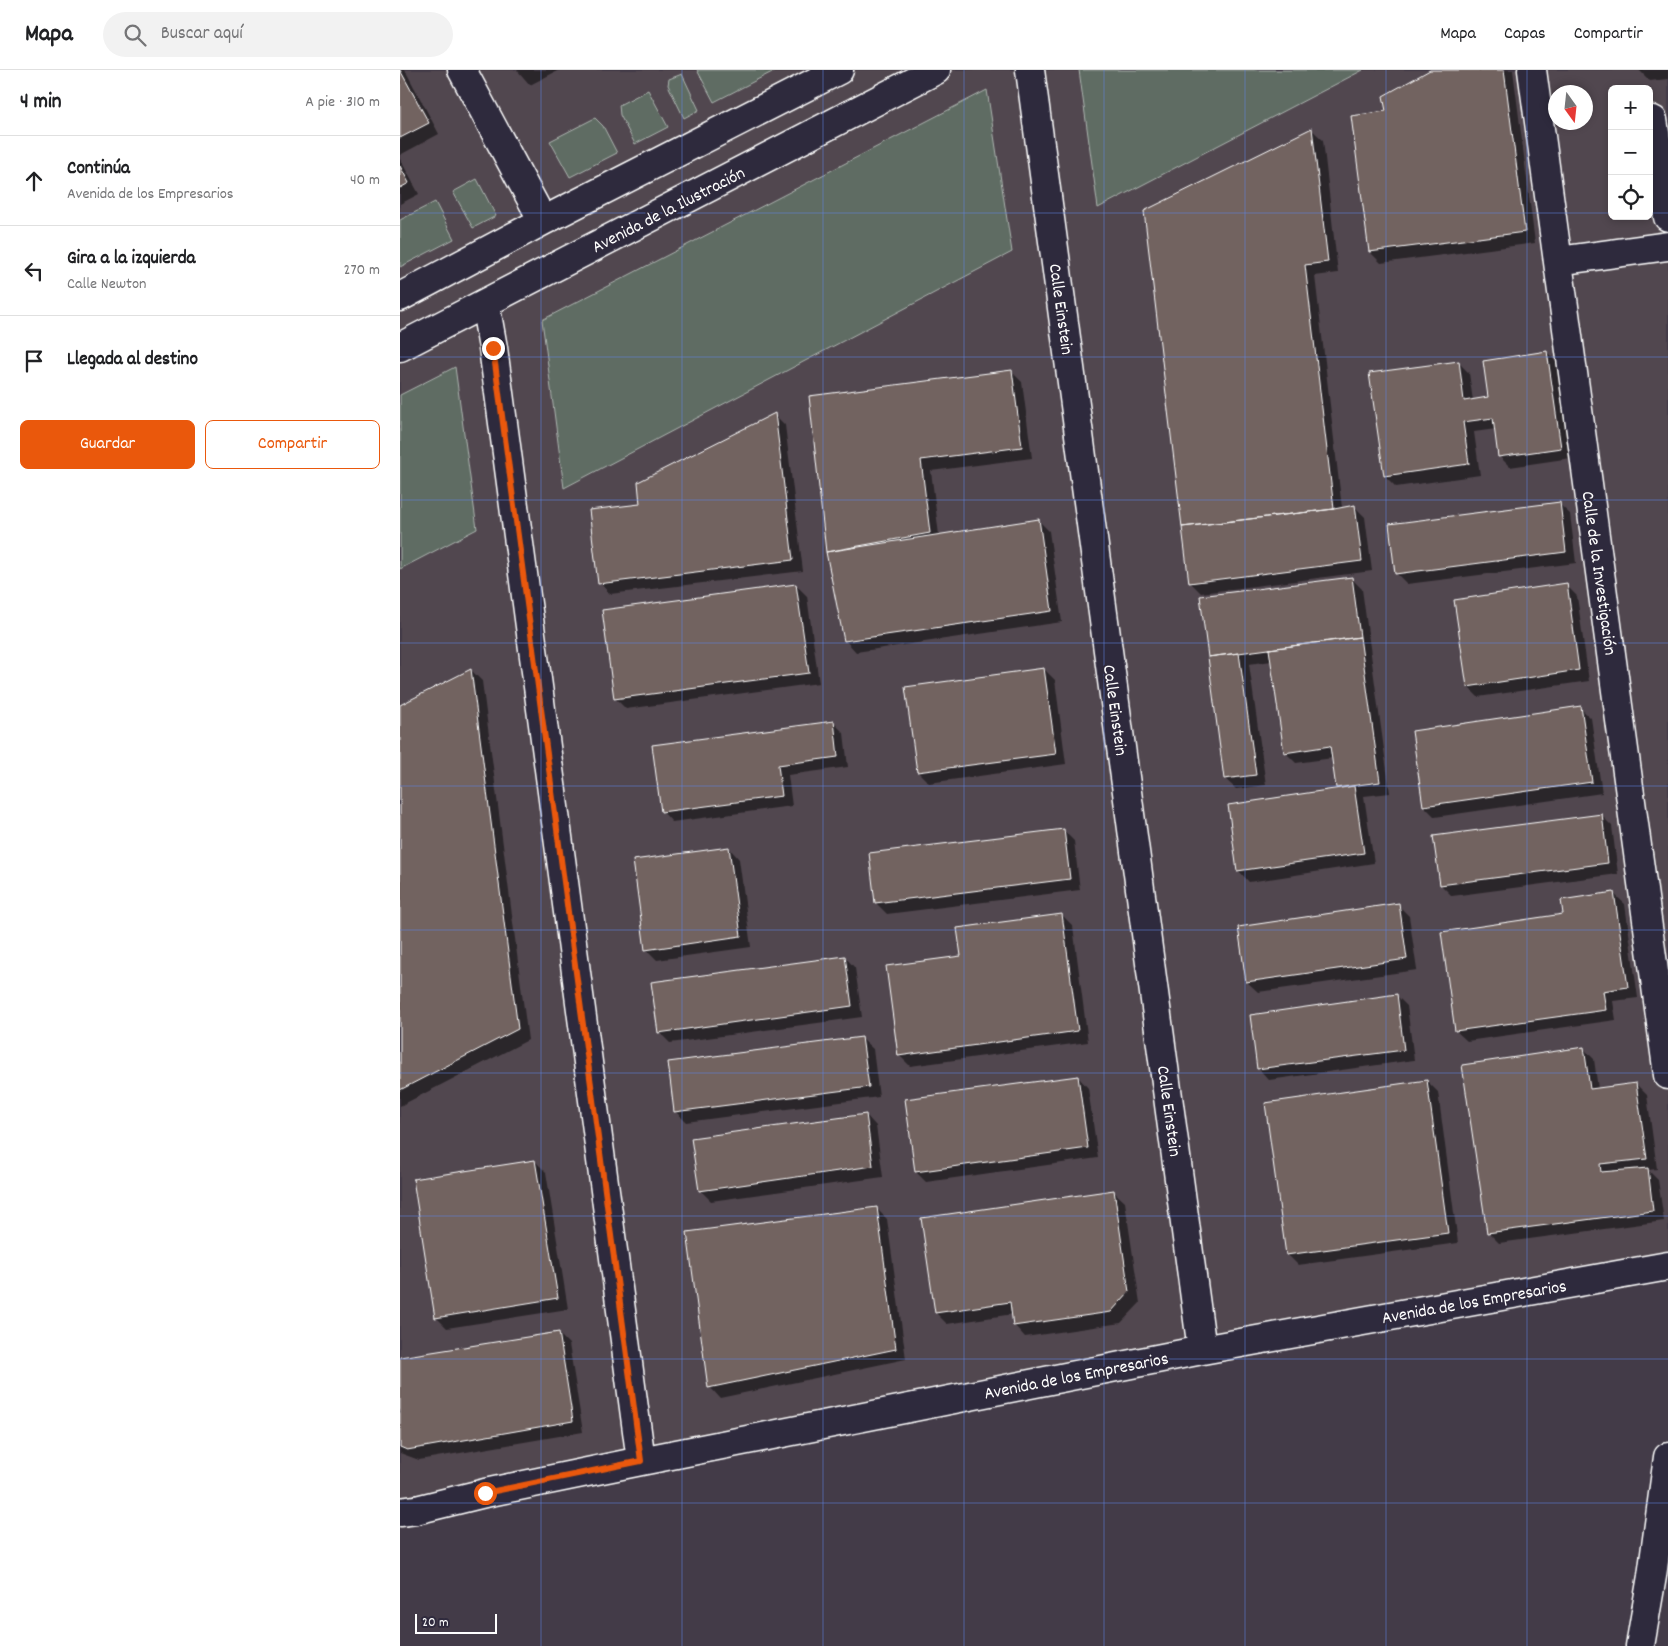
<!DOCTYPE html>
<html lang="es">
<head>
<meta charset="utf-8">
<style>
	:root { --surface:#fff; --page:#f2f2f2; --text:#202124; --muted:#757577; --line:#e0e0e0; --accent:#ea580c }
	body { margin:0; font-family:Dekko,sans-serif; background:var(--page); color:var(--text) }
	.controls { position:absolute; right:15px; top:15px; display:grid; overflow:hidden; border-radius:8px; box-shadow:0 2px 8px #0003 }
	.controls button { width:45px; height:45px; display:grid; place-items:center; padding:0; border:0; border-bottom:1px solid var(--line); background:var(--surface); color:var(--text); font:25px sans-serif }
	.compass { position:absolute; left:1148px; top:15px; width:45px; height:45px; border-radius:50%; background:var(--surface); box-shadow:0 2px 8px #0003; rotate:165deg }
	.scale { position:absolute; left:15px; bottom:12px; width:82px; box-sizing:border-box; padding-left:5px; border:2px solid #fff; border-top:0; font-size:14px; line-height:18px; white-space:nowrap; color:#fff; -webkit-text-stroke:4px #2f2a3d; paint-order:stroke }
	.stop { position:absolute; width:15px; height:15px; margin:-11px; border:4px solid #ea580c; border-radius:50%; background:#fff }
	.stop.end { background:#ea580c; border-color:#fff; box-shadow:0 1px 5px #0008 }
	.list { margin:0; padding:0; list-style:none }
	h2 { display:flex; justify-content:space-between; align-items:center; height:65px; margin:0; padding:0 20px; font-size:21px }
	h2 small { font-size:16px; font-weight:400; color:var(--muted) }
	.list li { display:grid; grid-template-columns:32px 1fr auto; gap:15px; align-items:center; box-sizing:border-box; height:90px; padding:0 20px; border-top:1px solid var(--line) }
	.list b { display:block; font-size:19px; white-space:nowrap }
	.list p { margin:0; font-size:16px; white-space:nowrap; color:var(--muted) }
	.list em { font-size:16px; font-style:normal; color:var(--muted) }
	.actions { display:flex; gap:10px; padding:15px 20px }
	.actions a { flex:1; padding:11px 0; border:1px solid var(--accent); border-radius:8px; text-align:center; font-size:18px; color:var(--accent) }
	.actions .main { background:var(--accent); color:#fff }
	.icon { flex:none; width:28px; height:28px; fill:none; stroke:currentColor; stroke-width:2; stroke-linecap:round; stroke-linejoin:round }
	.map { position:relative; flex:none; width:1268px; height:1576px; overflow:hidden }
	header { display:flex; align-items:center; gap:30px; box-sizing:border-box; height:70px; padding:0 25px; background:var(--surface); border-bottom:1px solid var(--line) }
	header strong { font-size:24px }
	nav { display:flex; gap:28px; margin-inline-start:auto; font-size:18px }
	.search { width:350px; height:45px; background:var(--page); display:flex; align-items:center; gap:12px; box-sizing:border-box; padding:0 18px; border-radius:28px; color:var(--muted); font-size:19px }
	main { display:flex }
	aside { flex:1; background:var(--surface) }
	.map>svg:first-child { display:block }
</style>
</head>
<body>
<header>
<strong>Mapa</strong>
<div class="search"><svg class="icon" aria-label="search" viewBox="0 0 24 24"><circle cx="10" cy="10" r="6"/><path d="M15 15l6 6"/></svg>Buscar aquí</div>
<nav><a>Mapa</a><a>Capas</a><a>Compartir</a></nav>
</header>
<main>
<aside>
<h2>4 min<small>A pie · 310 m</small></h2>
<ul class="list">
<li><svg class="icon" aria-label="ahead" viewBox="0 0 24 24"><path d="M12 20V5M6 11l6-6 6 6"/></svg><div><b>Continúa</b><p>Avenida de los Empresarios</p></div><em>40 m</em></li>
<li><svg class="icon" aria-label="left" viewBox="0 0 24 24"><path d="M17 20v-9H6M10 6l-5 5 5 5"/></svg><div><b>Gira a la izquierda</b><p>Calle Newton</p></div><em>270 m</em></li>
<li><svg class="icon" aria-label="arrive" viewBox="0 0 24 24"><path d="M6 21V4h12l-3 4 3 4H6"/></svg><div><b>Llegada al destino</b></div></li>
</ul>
<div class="actions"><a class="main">Guardar</a><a>Compartir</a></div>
</aside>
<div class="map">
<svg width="1268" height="1576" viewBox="0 0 1268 1576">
	<rect width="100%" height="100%" fill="#433b48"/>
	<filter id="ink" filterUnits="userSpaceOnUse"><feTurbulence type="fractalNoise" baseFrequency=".02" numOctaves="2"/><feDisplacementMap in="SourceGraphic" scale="10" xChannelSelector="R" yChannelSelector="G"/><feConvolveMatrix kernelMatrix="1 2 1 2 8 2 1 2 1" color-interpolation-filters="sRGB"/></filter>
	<g filter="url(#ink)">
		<path fill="#51474f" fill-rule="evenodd" d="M0,0H1268V1193L0,1438ZM1212,19H1249V146H1212ZM1156,22H1186V52H1156Z"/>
		<path fill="#5e6c63" stroke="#aeb6b1" d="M297,0H376L314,32Z
			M679,0H963L698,138Z
			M282,4L299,40L284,48L268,15L269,9Z
			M248,20L268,57L235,74L220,45L219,35Z
			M587,20L612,182L164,418L142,250Z
			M195,48L203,56L217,83L170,107L150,71Z
			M77,109L96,146L73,158L53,122Z
			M35,132L54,169L0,197V150Z
			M55,297L77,459L0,499V325Z"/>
		<path fill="#0007" d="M0,0H5L39,64L0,85Z
			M117,0H159L130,15Z
			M1032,0H1113L1135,173L981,193L970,182L987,42Z
			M1239,0H1268V9L1250,11Z
			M912,60L923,70L938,203L915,206L942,438L954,436L965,447L972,501L801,523L790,512L746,142Z
			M0,89L19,124L0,134Z
			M1147,282L1157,293L1171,388L1110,397L1099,386L1096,359L1074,362L1080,405L996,417L985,406L1058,292L1069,303L1073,331L1090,328Z
			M611,301L622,312L632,388L531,401L539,465L638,450L649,461L662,552L456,582L446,571L427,481Z
			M375,345L385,355L403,501L210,524L200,513L242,435Z
			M1159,434L1170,444L1176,493L1007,514L996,503Z
			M951,508L962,519L990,723L964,726L974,793L849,812L839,801L937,720L933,688L896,693L885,682L872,591L849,594L866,715L836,719L825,709L801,527Z
			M396,515L407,526L419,613L226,639L216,629Z
			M1166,515L1177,526L1189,611L1078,627L1068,617Z
			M644,599L655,610L666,694L529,713L518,702Z
			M71,600L82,611L128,970L0,1036V636Z
			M1180,638L1191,648L1202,723L1035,747L1024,736Z
			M433,652L444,663L448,697L388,705L392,736L272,752L262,741Z
			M1201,745L1212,756L1218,804L1052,826L1041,815Z
			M663,760L674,771L680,820L487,844L476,833L470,784Z
			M329,778L339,789L351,877L257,890L246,879Z
			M1214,824L1225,834L1238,928L1213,931L1216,950L1067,971L1056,961L1165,845Z
			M998,835L1009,846L1017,900L858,922L847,912Z
			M662,845L673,856L688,972L510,996L499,985L563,887Z
			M445,887L455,898L462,947L270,973L259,962Z
			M996,925L1007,936L1014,990L869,1010L859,999L851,946Z
			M462,969L473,979L479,1027L286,1052L275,1041Z
			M1183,978L1194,989L1198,1019L1236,1014L1247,1025L1257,1099L1248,1100L1258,1110L1264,1151L1099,1173L1088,1162Z
			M678,1007L688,1018L698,1088L526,1112L516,1102Z
			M1027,1011L1038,1022L1058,1173L898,1195L887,1184Z
			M466,1045L476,1056L483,1107L311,1131L300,1120Z
			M135,1091L146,1102L168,1239L47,1258L36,1247Z
			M714,1122L725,1132L740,1233L721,1253L625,1267L615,1256L613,1244L547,1254L536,1243Z
			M476,1138L487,1149L506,1289L320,1328L310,1317Z
			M158,1263L169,1274L183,1362L19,1390L0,1383V1289Z"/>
		<path fill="#726360" stroke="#fff" d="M0,0L29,53L0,68Z
			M1030,0H1104L1125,162L969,182L951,46L986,41L983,26Z
			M912,58L928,192L905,195L934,439L782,457L744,141Z
			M0,96L9,113L0,118Z
			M1147,281L1161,378L1098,387L1093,348L1063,352L1069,394L984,406L969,303L1059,291L1064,331L1088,327L1083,291Z
			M612,300L622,377L521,390L530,463L426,482L409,326Z
			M375,343L393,490L198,514L189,440L240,434L238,412Z
			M1160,432L1166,482L995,504L989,454Z
			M955,435L962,491L789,513L782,457L934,439Z
			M639,449L652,541L444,571L426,482Z
			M952,507L960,567L808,587L800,526Z
			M1167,513L1179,600L1067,617L1054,530Z
			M396,514L409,603L214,629L202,540Z
			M960,567L980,712L936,718L930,676L884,683L869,579Z
			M839,583L856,705L824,709L808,587Z
			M644,598L656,684L517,702L505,617Z
			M71,599L118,959L0,1020V635Z
			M1181,636L1192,712L1023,736L1012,661Z
			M434,651L438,687L378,695L382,726L261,742L252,675Z
			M954,716L964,783L837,801L828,735Z
			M1202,744L1208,793L1040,815L1033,766Z
			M664,759L670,809L475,833L469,783Z
			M329,777L341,866L245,880L233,790Z
			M1214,822L1228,917L1203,921L1206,940L1055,961L1041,862L1163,844L1161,830Z
			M999,833L1007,889L846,912L838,857Z
			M662,844L678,961L498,986L486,896L561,886L557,858Z
			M445,886L452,936L258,963L251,912Z
			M997,924L1004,980L857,999L850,945Z
			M462,967L469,1017L274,1042L268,992Z
			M1184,977L1190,1019L1236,1013L1247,1089L1200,1094L1201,1102L1248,1098L1253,1141L1087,1163L1062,995Z
			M678,1006L688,1078L515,1102L505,1029Z
			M1027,1010L1048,1163L886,1185L865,1033Z
			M466,1044L473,1096L299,1121L291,1068Z
			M135,1090L158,1228L35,1248L13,1109Z
			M714,1120L729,1222L711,1242L613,1256L610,1232L535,1243L521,1148Z
			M477,1137L496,1279L308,1318L287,1162Z
			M159,1262L173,1351L7,1380L0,1377V1287Z"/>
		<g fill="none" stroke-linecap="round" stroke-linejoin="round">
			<g stroke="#fff" stroke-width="31">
				<path id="minor" d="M62,0L143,151
					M630,0L802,1280
					M1132,0L1268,1005
					M1253,50L1268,147
					M1158,191L1268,176
					M0,227L143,151L439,0
					M85,233L93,278L241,1391
					M0,277L536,0
					M0,1442L16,1440L85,1423L241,1391L802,1280L1268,1196
					M1240,1576L1252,1506L1268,1387"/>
			</g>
			<use href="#minor" stroke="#2f2a3d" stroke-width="28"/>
		</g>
	</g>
	<g fill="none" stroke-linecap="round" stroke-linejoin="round" filter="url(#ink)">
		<path stroke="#ea580c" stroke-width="6" d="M85,1423L241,1391L93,278"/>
	</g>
	<path fill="none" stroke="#6183e4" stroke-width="1" stroke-opacity="0.55" d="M141,0V1576M282,0V1576M423,0V1576M564,0V1576M704,0V1576M845,0V1576M986,0V1576M1127,0V1576M0,143H1212M1249,143H1268M0,287H1268M0,430H1268M0,573H1268M0,716H1268M0,860H1268M0,1003H1268M0,1146H1268M0,1289H1268M0,1433H1268"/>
	<g text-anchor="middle" stroke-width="4" stroke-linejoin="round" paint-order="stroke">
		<g font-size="18" fill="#fff" stroke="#2f2a3d">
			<text transform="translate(268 139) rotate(-27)" y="6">Avenida de la Ilustración</text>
			<text transform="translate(662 239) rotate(82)" y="6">Calle Einstein</text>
			<text transform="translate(1200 503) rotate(82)" y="6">Calle de la Investigación</text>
			<text transform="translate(716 640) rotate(82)" y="6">Calle Einstein</text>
			<text transform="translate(770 1041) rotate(82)" y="6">Calle Einstein</text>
			<text transform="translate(1074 1231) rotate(-10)" y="6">Avenida de los Empresarios</text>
			<text transform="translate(676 1305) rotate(-11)" y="6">Avenida de los Empresarios</text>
		</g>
	</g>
</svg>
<div class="controls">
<button>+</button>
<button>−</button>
<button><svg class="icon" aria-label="locate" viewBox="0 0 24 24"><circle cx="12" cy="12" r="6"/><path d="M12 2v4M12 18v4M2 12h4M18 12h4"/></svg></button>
</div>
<svg class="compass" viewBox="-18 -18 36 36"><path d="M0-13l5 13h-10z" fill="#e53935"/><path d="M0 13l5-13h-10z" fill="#757577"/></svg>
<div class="scale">20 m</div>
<div class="stop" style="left:85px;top:1423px"></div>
<div class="stop end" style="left:93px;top:278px"></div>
</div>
</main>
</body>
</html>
